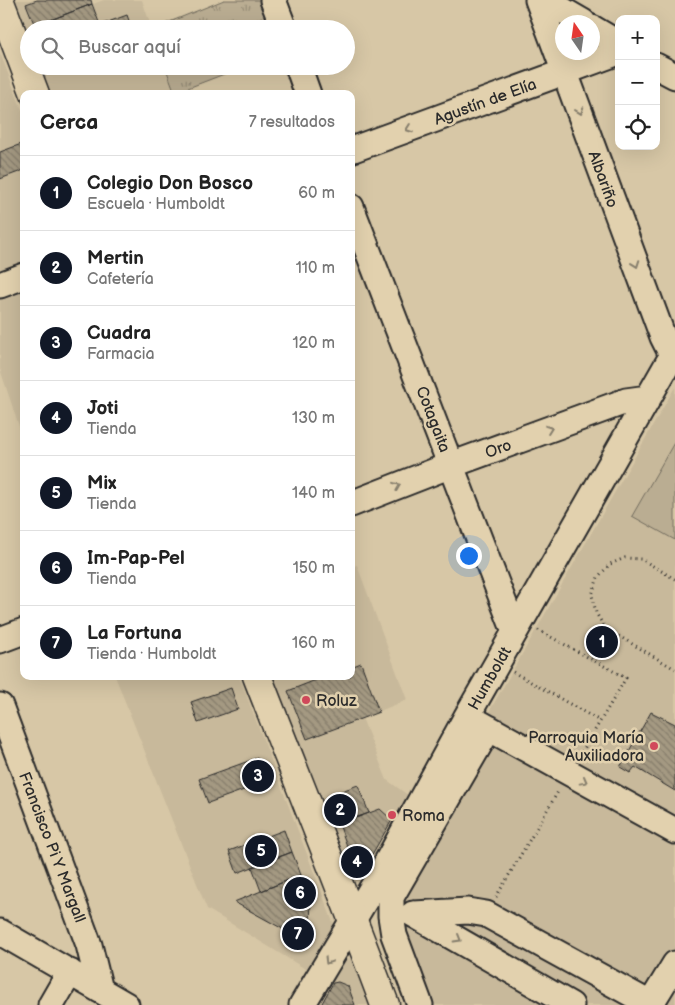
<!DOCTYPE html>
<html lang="es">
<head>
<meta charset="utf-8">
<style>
	:root { --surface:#fff; --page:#f2f2f2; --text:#222; --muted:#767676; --line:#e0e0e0; --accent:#111827 }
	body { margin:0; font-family:"Balsamiq Sans",sans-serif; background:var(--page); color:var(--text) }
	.controls { position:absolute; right:15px; top:15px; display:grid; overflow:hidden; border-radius:10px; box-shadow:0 5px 20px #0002 }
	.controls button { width:45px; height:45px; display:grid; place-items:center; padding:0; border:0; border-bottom:1px solid var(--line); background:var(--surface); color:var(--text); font:25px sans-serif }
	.compass { position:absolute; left:555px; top:15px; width:45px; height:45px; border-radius:50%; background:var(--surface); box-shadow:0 5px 20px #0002; rotate:347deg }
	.you { position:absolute; left:468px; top:555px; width:18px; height:18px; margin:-12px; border:4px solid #fff; border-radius:50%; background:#1a73e8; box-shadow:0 0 0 8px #1a73e833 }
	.badge { display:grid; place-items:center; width:32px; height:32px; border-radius:50%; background:var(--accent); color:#fff; font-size:16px; font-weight:700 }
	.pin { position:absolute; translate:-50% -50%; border:2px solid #fff; box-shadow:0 1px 5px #0006 }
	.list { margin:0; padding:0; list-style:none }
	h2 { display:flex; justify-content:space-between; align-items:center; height:65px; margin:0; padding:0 20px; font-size:21px }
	h2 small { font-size:16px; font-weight:400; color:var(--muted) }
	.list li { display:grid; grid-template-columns:32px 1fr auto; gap:15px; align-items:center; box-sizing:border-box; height:75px; padding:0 20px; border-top:1px solid var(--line) }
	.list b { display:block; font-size:19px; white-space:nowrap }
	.list p { margin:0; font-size:16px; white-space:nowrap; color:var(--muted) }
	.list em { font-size:16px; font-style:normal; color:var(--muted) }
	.icon { flex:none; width:28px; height:28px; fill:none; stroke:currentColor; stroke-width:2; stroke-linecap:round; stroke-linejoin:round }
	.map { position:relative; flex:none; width:675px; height:1005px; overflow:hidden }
	.search { position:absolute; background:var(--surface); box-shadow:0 5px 20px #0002; left:20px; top:20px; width:335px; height:55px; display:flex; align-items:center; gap:12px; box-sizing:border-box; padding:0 18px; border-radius:28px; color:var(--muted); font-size:19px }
	.panel { position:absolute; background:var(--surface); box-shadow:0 5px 20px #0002; left:20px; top:90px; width:335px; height:590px; border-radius:10px }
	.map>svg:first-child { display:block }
</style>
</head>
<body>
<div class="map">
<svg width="675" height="1005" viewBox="0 0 675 1005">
	<defs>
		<pattern id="grass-tufts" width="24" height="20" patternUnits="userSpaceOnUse" patternTransform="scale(1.25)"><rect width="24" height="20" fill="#baad92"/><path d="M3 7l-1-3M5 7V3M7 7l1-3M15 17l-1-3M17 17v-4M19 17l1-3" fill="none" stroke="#978d77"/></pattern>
		<pattern id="building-back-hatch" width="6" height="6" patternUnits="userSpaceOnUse" patternTransform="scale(1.25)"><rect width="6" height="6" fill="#a49982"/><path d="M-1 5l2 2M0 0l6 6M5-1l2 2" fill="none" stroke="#867d6b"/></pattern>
	</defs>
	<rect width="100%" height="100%" fill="#d7c7a6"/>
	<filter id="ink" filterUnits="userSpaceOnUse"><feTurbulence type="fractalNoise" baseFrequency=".02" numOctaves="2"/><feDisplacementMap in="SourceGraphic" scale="10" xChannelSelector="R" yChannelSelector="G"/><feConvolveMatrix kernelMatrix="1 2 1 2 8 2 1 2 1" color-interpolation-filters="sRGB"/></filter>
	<g filter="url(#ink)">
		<path fill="#c8b99b" d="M15,0H91L93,4L104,0H142L152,29H29V36Z
			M0,53L24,115V441L0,369Z
			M40,66H165L175,93L51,94Z
			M675,387V1005H409L383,897Z
			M357,565L407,700L362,718L387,780L412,798L364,877L358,881L353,880L350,876L274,676H351V567Z
			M115,676H239L334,925L333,933L312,973L207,909Z
			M347,957L352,960L370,1005H311L339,958Z"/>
		<path fill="url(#grass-tufts)" stroke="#726c5e" d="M224,0H260L271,29H152Z
			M165,66H245L175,93Z"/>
		<path fill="#baad92" stroke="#726c5e" d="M675,441V540L632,516Z"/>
		<path fill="url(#building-back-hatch)" stroke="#2b2b2b" d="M37,0H91L92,4L35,26L26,4Z
			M92,4L100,25L91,29H36L35,26Z
			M127,15L132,29H91L100,25Z
			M24,143V170L0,179V152Z
			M361,663L379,712L307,739L288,691L326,676H351V667Z
			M231,688L238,709L198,723L191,702Z
			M651,712L675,724V791L635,767L630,773L620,767Z
			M257,758L266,782L208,803L199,779Z
			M358,785L369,813L339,824L328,796Z
			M380,809L392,820L364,868H355L339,824Z
			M284,830L292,852L237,873L229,851Z
			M292,852L301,875L261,891L252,867Z
			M301,875L311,900L310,924L301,939L234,902Z
			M338,982L348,986L355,1005H321L333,983Z"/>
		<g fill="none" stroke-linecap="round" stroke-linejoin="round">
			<g stroke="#2b2b2b" stroke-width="29">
				<path id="minor" d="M273,0L284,29
					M538,0L663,337L673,357
					M545,0L583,22
					M592,28L619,44
					M298,66L308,94
					M656,66L675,76
					M351,150L619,52
					M351,207L515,632
					M0,285L24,276
					M351,504L451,465L626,401L648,398
					M0,640L24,631
					M0,706L89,945L100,990
					M474,720L675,831
					M413,914L571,1005
					M414,914L468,911L486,914L650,1004
					M0,932L126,1005
					M51,1005L70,972
					M302,1005L377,880L467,716L675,351
					M420,1005L394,935L391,916V897L489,728
					M650,1005L675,964"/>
			</g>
			<g stroke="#2b2b2b" stroke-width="31">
				<path id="major" d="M0,2L35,94
					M257,676C300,786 344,895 385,1005"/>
			</g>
			<path stroke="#2b2b2b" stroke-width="3" stroke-dasharray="1 4" stroke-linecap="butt" d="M675,579L641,559L625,558L610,564L598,577L592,595L596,613L605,628L675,669
				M538,630L626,678L579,757
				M513,672L600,721
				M496,897L559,790"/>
			<use href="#minor" stroke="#e2d1ae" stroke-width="25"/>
			<use href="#major" stroke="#e2d1ae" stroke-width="28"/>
		</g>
		<defs><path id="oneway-chevron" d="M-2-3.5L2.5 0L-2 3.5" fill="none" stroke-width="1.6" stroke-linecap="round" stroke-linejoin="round" transform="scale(1.25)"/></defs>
		<g stroke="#867e6c">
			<use href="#oneway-chevron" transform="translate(580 111) rotate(70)"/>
			<use href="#oneway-chevron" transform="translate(409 129) rotate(160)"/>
			<use href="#oneway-chevron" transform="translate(636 264) rotate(70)"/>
			<use href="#oneway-chevron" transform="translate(549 429) rotate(-20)"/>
			<use href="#oneway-chevron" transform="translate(397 486) rotate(-22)"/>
			<use href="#oneway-chevron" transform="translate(584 781) rotate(29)"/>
			<use href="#oneway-chevron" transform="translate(458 939) rotate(30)"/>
			<use href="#oneway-chevron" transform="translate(328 961) rotate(121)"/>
		</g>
	</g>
	<g fill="#d1495b" stroke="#e2d1ae" stroke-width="2">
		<circle cx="306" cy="700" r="5"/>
		<circle cx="654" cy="746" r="5"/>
		<circle cx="392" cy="815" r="5"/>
	</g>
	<g text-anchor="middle" stroke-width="5" stroke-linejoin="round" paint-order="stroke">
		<g font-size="16" fill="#2b2b2b" stroke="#e2d1ae">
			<text transform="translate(485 101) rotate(-20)" y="6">Agustín de Elía</text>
			<text transform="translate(604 179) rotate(70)" y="6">Albariño</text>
			<text transform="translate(434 419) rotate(69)" y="6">Cotagaita</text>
			<text transform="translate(498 448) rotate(-20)" y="6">Oro</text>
			<text transform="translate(489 678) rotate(-60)" y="6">Humboldt</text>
			<text transform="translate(53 847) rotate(69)" y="6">Francisco Pi Y Margall</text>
		</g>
		<g font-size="16" fill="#2b2b2b" stroke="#e2d1ae" text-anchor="start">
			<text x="316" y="706">Roluz</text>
			<text x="644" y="743" text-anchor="end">Parroquia María<tspan x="644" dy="18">Auxiliadora</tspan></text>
			<text x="402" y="821">Roma</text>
		</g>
	</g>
</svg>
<div class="controls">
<button>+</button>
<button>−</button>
<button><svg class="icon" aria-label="locate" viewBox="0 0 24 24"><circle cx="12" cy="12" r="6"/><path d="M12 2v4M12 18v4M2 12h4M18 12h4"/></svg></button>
</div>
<svg class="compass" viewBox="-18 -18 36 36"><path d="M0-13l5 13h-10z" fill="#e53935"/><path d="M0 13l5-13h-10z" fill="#767676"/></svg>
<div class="you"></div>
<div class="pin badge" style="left:602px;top:642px">1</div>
<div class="pin badge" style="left:340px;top:810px">2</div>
<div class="pin badge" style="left:258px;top:776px">3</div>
<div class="pin badge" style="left:357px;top:862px">4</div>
<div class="pin badge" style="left:261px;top:851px">5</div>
<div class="pin badge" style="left:300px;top:893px">6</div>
<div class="pin badge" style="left:298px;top:934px">7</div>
<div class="search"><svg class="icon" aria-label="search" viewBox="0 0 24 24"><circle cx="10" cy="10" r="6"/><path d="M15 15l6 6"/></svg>Buscar aquí</div>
<section class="panel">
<h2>Cerca<small>7 resultados</small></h2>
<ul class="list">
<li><span class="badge">1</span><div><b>Colegio Don Bosco</b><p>Escuela · Humboldt</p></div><em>60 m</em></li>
<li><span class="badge">2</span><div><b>Mertin</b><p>Cafetería</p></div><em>110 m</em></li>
<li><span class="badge">3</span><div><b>Cuadra</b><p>Farmacia</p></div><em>120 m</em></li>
<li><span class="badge">4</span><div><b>Joti</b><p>Tienda</p></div><em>130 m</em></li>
<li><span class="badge">5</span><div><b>Mix</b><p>Tienda</p></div><em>140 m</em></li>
<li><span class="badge">6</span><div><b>Im-Pap-Pel</b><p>Tienda</p></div><em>150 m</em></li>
<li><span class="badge">7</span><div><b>La Fortuna</b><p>Tienda · Humboldt</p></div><em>160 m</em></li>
</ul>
</section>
</div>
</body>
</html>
